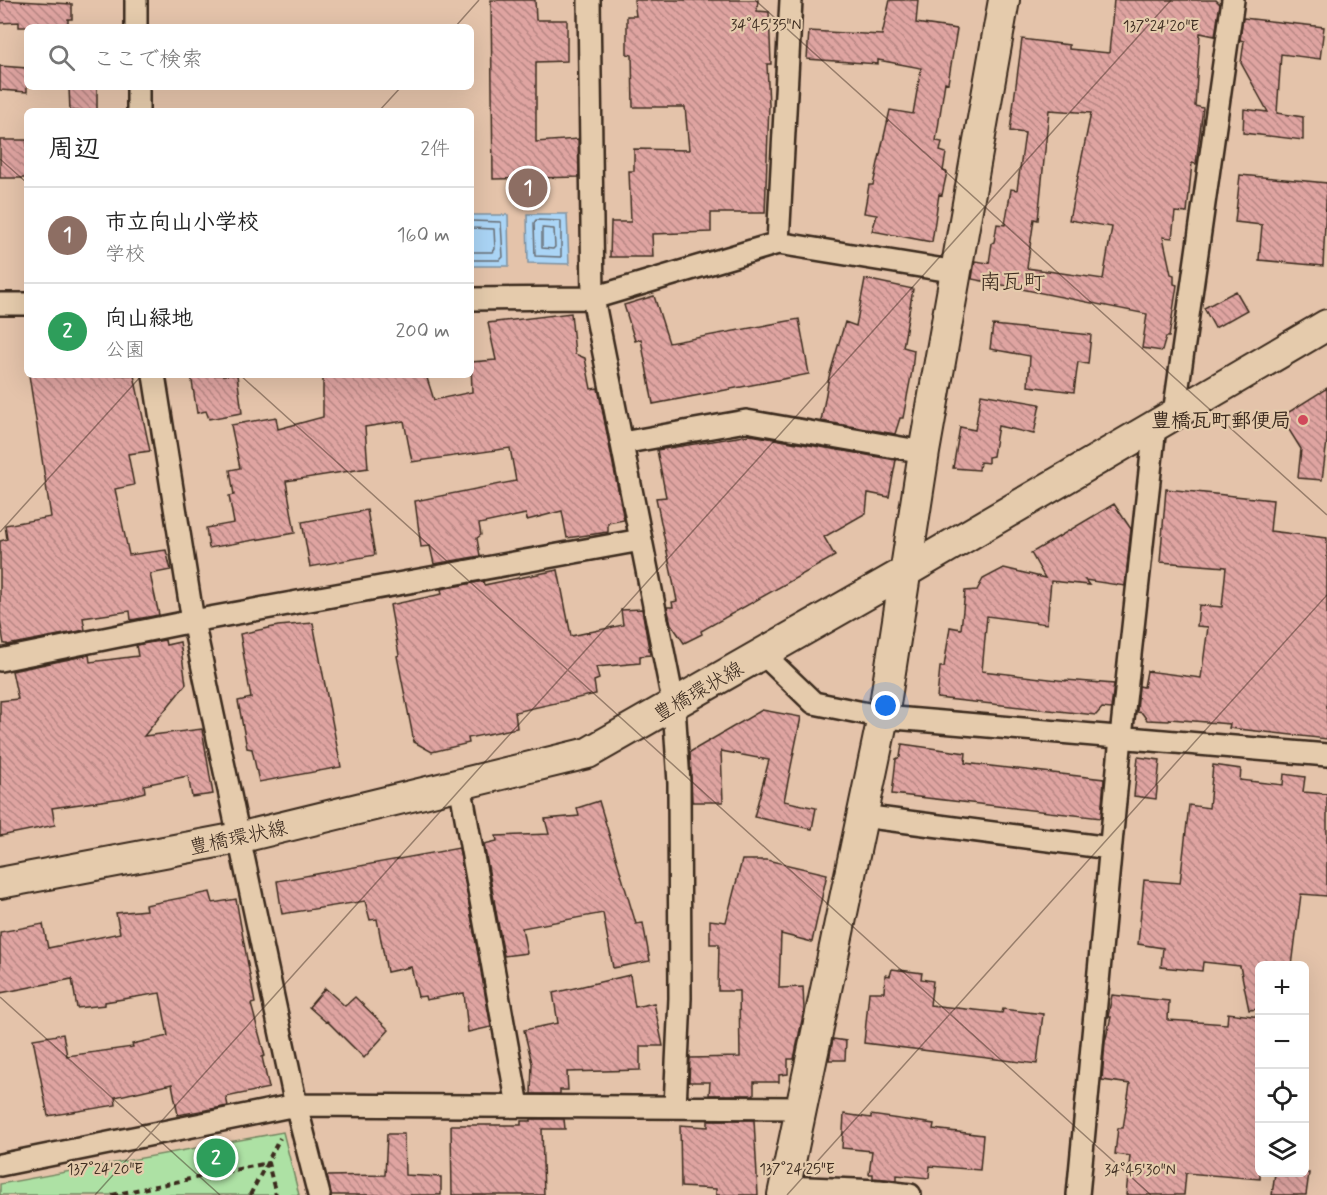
<!DOCTYPE html>
<html lang="ja">
<head>
<meta charset="utf-8">
<style>
	:root { --surface:#fff; --page:#f2f2f2; --text:#222; --muted:#767676; --line:#e0e0e0; --accent:#7c3aed }
	body { margin:0; font-family:Mynerve,"Klee One",sans-serif; background:var(--page); color:var(--text) }
	.controls { position:absolute; right:18px; bottom:18px; display:grid; overflow:hidden; border-radius:9px; box-shadow:0 6px 24px #0002 }
	.controls button { width:54px; height:54px; display:grid; place-items:center; padding:0; border:0; border-bottom:2px solid var(--line); background:var(--surface); color:var(--text); font:30px sans-serif }
	.you { position:absolute; left:886px; top:706px; width:21px; height:21px; margin:-15px; border:4px solid #fff; border-radius:50%; background:#1a73e8; box-shadow:0 0 0 9px #1a73e833 }
	.badge { display:grid; place-items:center; width:39px; height:39px; border-radius:50%; background:var(--accent); color:#fff; font-size:20px; font-weight:700 }
	.pin { position:absolute; translate:-50% -50%; border:3px solid #fff; box-shadow:0 2px 6px #0006 }
	.list { margin:0; padding:0; list-style:none }
	h2 { display:flex; justify-content:space-between; align-items:center; height:78px; margin:0; padding:0 24px; font-size:26px }
	h2 small { font-size:20px; font-weight:400; color:var(--muted) }
	.list li { display:grid; grid-template-columns:39px 1fr auto; gap:18px; align-items:center; box-sizing:border-box; height:96px; padding:0 24px; border-top:2px solid var(--line) }
	.list b { display:block; font-size:22px; white-space:nowrap }
	.list p { margin:0; font-size:20px; white-space:nowrap; color:var(--muted) }
	.list em { font-size:20px; font-style:normal; color:var(--muted) }
	.icon { flex:none; width:33px; height:33px; fill:none; stroke:currentColor; stroke-width:2; stroke-linecap:round; stroke-linejoin:round }
	.map { position:relative; flex:none; width:1327px; height:1195px; overflow:hidden }
	.search { position:absolute; background:var(--surface); box-shadow:0 6px 24px #0002; left:24px; top:24px; width:450px; height:66px; display:flex; align-items:center; gap:15px; box-sizing:border-box; padding:0 21px; border-radius:9px; color:var(--muted); font-size:22px }
	.panel { position:absolute; background:var(--surface); box-shadow:0 6px 24px #0002; left:24px; top:108px; width:450px; height:270px; border-radius:9px }
	.map>svg:first-child { display:block }
</style>
</head>
<body>
<div class="map">
<svg width="1327" height="1195" viewBox="0 0 1327 1195">
	<defs>
		<pattern id="building-back-hatch" width="6" height="6" patternUnits="userSpaceOnUse" patternTransform="scale(1.5)"><rect width="6" height="6" fill="#dfa4a1"/><path d="M-1 5l2 2M0 0l6 6M5-1l2 2" fill="none" stroke="#b68683"/></pattern>
	</defs>
	<rect width="100%" height="100%" fill="#e4c3aa"/>
	<filter id="ink" filterUnits="userSpaceOnUse"><feTurbulence type="fractalNoise" baseFrequency=".0167" numOctaves="2"/><feDisplacementMap in="SourceGraphic" scale="12" xChannelSelector="R" yChannelSelector="G"/><feConvolveMatrix kernelMatrix="1 2 1 2 8 2 1 2 1" color-interpolation-filters="sRGB"/></filter>
	<g filter="url(#ink)">
		<path fill="#ade1a4" stroke="#748661" stroke-width="1.5" d="M283,1132L299,1195H0V1184Z"/>
		<path fill="#abd5f6" stroke="#7e91a0" stroke-width="1.5" d="M527,214H567L569,264L528,263Z
			M471,215H508L509,266H471Z"/>
		<g fill="none" stroke-linecap="round" stroke-linejoin="round">
			<path stroke="#686e74" stroke-width="1.5" d="M536,220L561,221V257L535,256L534,223Z
				M471,221L501,222L503,257L500,260H471
				M471,228L494,229L495,249L493,252H471
				M542,228L554,229L555,247L553,249L542,248Z"/>
		</g>
		<path fill="url(#building-back-hatch)" stroke="#3b2a1e" stroke-width="1.5" fill-rule="evenodd" d="M0,0L72,4V19H68V27H19V22L0,23Z
			M491,0H535L536,20H567V61L536,62V142L578,139L579,177L493,179Z
			M634,0H758L757,11L769,12L771,64H767L769,105L765,213H711V232L652,234L653,257H610L611,222H631L629,171H634V149L689,150L685,107H633L632,55L627,54V16H636Z
			M890,0H918L916,23L957,29L948,83L945,82L936,141L942,142L940,151L946,153L943,171L947,172L942,195L939,194L932,242L872,231L877,215L864,213L869,185H873L890,110L913,114L921,68L878,60V64L807,59L809,31L882,35Z
			M1114,0H1216L1220,4L1215,36L1200,33L1195,106L1203,108L1196,164L1192,163L1187,213L1175,212L1172,238L1163,237L1171,274L1174,275V284L1177,285L1169,337H1166L1162,351L1142,348L1147,314L972,279L975,261L989,263L992,243L994,242L997,224L1005,225L1011,189L1017,190L1025,133L1010,131L1022,39L1069,45V49L1109,53ZM1049,110L1091,113L1069,220L1112,227L1103,279L1027,268L1034,219L1038,220Z
			M1243,18L1324,27L1320,59L1281,54L1277,113L1303,117V140L1243,133L1244,109L1268,112L1241,63L1244,41L1240,40Z
			M0,66L27,68V92L0,90Z
			M69,87H97V111H70Z
			M0,140H27V178H0Z
			M1240,175L1327,183L1323,266L1259,260L1262,225L1235,222Z
			M865,279L913,289L903,347L914,350L912,371L903,418H900L895,434L821,421L829,377L845,322L856,326Z
			M1236,291L1247,310L1215,328L1204,308Z
			M654,296L669,343L799,319L809,374L653,404L641,339L635,341L624,305Z
			M571,313L575,354L585,358L591,389L598,388L624,520L608,523V532L567,538L562,511L527,520L526,514L479,524L481,535L477,538L480,556L434,564L430,546L421,547L415,501L516,481L510,448L412,462L404,421L365,427L368,468L286,481L295,533L209,548L206,528L234,523L229,496L234,495L230,470L240,468L231,425L276,417L278,429L323,417V375H426L434,400L472,392L471,362L496,360L488,323Z
			M993,325L1091,335L1088,364L1078,362L1074,392L1028,386L1030,356L990,349Z
			M29,375H134L150,451L128,454L134,485L115,489L129,555L166,550L171,570L150,574L159,615L131,620L130,611L83,618L85,630L7,645V644H4L0,621V541L7,539L5,525L51,517Z
			M191,375H237L242,413L209,419L206,411L197,413Z
			M1327,388V441L1322,480L1298,478L1301,449L1281,417Z
			M981,394L1040,404L1034,434L998,426L993,456L988,457V463L980,462L979,470L953,468L960,427L975,430Z
			M750,435L896,460L889,497L868,493L866,513L824,537L835,556L701,631L702,634L684,643L671,624L667,607H673L672,602L677,601L656,498L666,497L657,450Z
			M1166,489L1273,500L1270,531L1327,538V739L1229,728L1230,724L1170,719L1169,721L1147,720L1142,713L1137,712L1139,686L1144,687L1147,671L1201,678L1208,627L1197,626L1199,605L1222,607L1226,567L1160,562Z
			M1114,504L1131,529L1125,586L1085,580L1089,585L1051,581L1047,624L987,616L982,671L1066,681V680L1114,684L1111,709L1102,708L1096,715L937,698L940,667H944L950,627L961,629L965,591L977,590L983,579L1004,568L1045,578L1031,553Z
			M367,510L375,555L310,567L302,522Z
			M558,570L571,636L623,625L621,610L642,609L650,655L640,656V663L596,667L599,679L594,681L596,694L515,712L517,728L468,738L469,743L432,752L414,742L397,656L399,655L390,605L442,594L441,589L483,581L484,585Z
			M313,623L341,767L259,782L252,749L247,748L238,701L251,698L240,634L278,626Z
			M165,640L166,645L180,642L186,684L144,736L202,729L213,794L192,797L188,776L144,785L145,792L123,798L52,808L55,825L0,836V701L18,699L12,671L89,655L90,662L138,656L136,645Z
			M762,710L801,717L784,801L816,808L812,829L754,817L769,760L721,751L723,802H692L690,752Z
			M902,744L966,753L965,763L1104,779L1101,818L892,794L896,759L900,757Z
			M1138,757L1160,760L1156,799L1134,796Z
			M1213,765L1241,769L1240,780L1283,785L1284,774L1305,777L1303,792L1327,794V896L1301,894L1292,966H1260V1009L1249,1010L1240,966L1203,962L1202,971L1161,967L1163,948L1138,944L1144,880L1180,883L1189,805L1209,808Z
			M599,801L636,924L643,923L650,961L613,968L603,913L522,928L527,953L504,956L484,844L497,841L496,836L549,834L545,819L579,816L577,808Z
			M459,848L491,1027L468,1032L464,993L426,1000L425,996L418,997L411,967L387,972L377,919L370,920L365,901L282,914L277,881Z
			M742,860H767L827,874L812,942L781,934L779,988L803,987L804,1010L794,1059H788V1074L779,1075V1082H754V1095H709L710,1082H689L690,1058L740,1057L739,991H718L719,944H710V920L726,922Z
			M210,892L213,903L236,899L255,1003L251,1004L265,1056L262,1057L269,1088L226,1097L228,1106L178,1115L172,1084L115,1097L116,1105L48,1116L33,1039L63,1034L67,1056L133,1047L132,1044L168,1036L160,993L105,1002V1005L77,1008L72,979L0,993V932L43,924L48,948L120,933L116,913L146,910L145,905Z
			M892,969L922,973L921,979L933,981L930,1005L1002,1013L1003,1009L1043,1014L1037,1064L864,1043L869,992H884L885,975L890,976Z
			M630,975L635,1007L654,1003L663,1046H640V1070L567,1072L568,1090H560V1094H531L532,1063L524,1030L558,1023L553,993Z
			M325,988L345,1006L355,997L389,1030L364,1058L327,1021L326,1022L309,1007Z
			M1112,995L1169,1001L1168,1020L1227,1024L1228,1013L1260,1017V1179L1186,1173L1184,1195H1126L1130,1156L1115,1154L1118,1128H1123L1130,1084L1102,1080L1105,1042L1111,1017H1108Z
			M833,1039L846,1041L845,1060H829Z
			M844,1114L871,1118V1115L934,1124L933,1129L983,1135L980,1170L930,1166L929,1178L897,1175V1180L873,1178V1174H869L872,1151L842,1148Z
			M531,1119H564L565,1129H542L544,1195H452L451,1125H521V1121H531Z
			M708,1120H754L758,1195H716V1189L681,1187L680,1125L708,1127Z
			M387,1134H404L405,1175L441,1177V1195H331L327,1176L385,1175Z
			M1275,1173H1309L1306,1195H1272Z"/>
		<g fill="none" stroke-linecap="round" stroke-linejoin="round">
			<g stroke="#3b2a1e" stroke-width="26">
				<path id="street" d="M136,0V27
					M589,0L593,298L674,706L679,783L680,998L675,1107
					M138,87V111
					M778,243L791,0
					M471,299L593,298L778,243L957,272
					M0,304H27
					M154,375L193,621L641,540
					M1174,414L1233,0
					M622,443L746,421L924,452
					M763,654L814,703L883,717L1327,755
					M0,660L193,621L296,1105L319,1195
					M460,784L518,1106
					M862,816L1110,848
					M0,1165L296,1105L802,1108
					M785,1187L879,1191L910,1195
					M1078,1195L1121,737L1155,426"/>
			</g>
			<g stroke="#3b2a1e" stroke-width="34">
				<path id="secondary" d="M0,883L238,838L588,753L907,571L1327,325
					M783,1195L883,717L924,452L1004,0"/>
			</g>
			<path stroke="#3b2a1e" stroke-width="4" stroke-dasharray="6 4.5" stroke-linecap="butt" d="M112,1195L268,1163L276,1195
				M250,1195L280,1138"/>
			<use href="#street" stroke="#e5cbac" stroke-width="21"/>
			<use href="#secondary" stroke="#e5cbac" stroke-width="30"/>
		</g>
	</g>
	<path fill="none" stroke="#3b2a1e" stroke-width="1.5" stroke-opacity="0.45" d="M755,0L1327,515M455,27L479,0M379,111L401,87M0,159L27,183M240,375L1151,1195M0,532L142,375M0,997L220,1195M95,1195L1171,0M787,1195L1327,595"/>
	<circle fill="#d1495b" stroke="#e5cbac" stroke-width="2" cx="1303" cy="420" r="6"/>
	<g text-anchor="middle" stroke-width="4.5" stroke-linejoin="round" paint-order="stroke">
		<g font-size="20" font-weight="bold" fill="#3b2a1e" stroke="#e5cbac" text-anchor="end">
			<text x="1291" y="427">豊橋瓦町郵便局</text>
		</g>
		<g font-size="20" fill="#3b2a1e" stroke="#e5cbac">
			<text transform="translate(698 691) rotate(-30)" y="7">豊橋環状線</text>
			<text transform="translate(238 837) rotate(-12)" y="7">豊橋環状線</text>
		</g>
		<g font-size="22" fill="#3b2a1e" stroke="#e5cbac">
			<text x="1012" y="289">南瓦町</text>
		</g>
	</g>
	<g font-size="15" text-anchor="middle" fill="#3b2a1e" stroke="#e5cbac" stroke-width="4.5" stroke-linejoin="round" paint-order="stroke">
		<text x="766" y="30">34°45'35"N</text>
		<text x="1161" y="31">137°24'20"E</text>
		<text x="105" y="1174">137°24'20"E</text>
		<text x="797" y="1174">137°24'25"E</text>
		<text x="1140" y="1175">34°45'30"N</text>
	</g>
</svg>
<div class="controls">
<button>+</button>
<button>−</button>
<button><svg class="icon" aria-label="locate" viewBox="0 0 24 24"><circle cx="12" cy="12" r="6"/><path d="M12 2v4M12 18v4M2 12h4M18 12h4"/></svg></button>
<button><svg class="icon" aria-label="layers" viewBox="0 0 24 24"><path d="M12 4l9 5-9 5-9-5zM3 14l9 5 9-5"/></svg></button>
</div>
<div class="you"></div>
<div class="pin badge" style="left:528px;top:188px;background:#8d6e63">1</div>
<div class="pin badge" style="left:216px;top:1158px;background:#2e9e5b">2</div>
<div class="search"><svg class="icon" aria-label="search" viewBox="0 0 24 24"><circle cx="10" cy="10" r="6"/><path d="M15 15l6 6"/></svg>ここで検索</div>
<section class="panel">
<h2>周辺<small>2件</small></h2>
<ul class="list">
<li><span class="badge" style="background:#8d6e63">1</span><div><b>市立向山小学校</b><p>学校</p></div><em>160 m</em></li>
<li><span class="badge" style="background:#2e9e5b">2</span><div><b>向山緑地</b><p>公園</p></div><em>200 m</em></li>
</ul>
</section>
</div>
</body>
</html>
